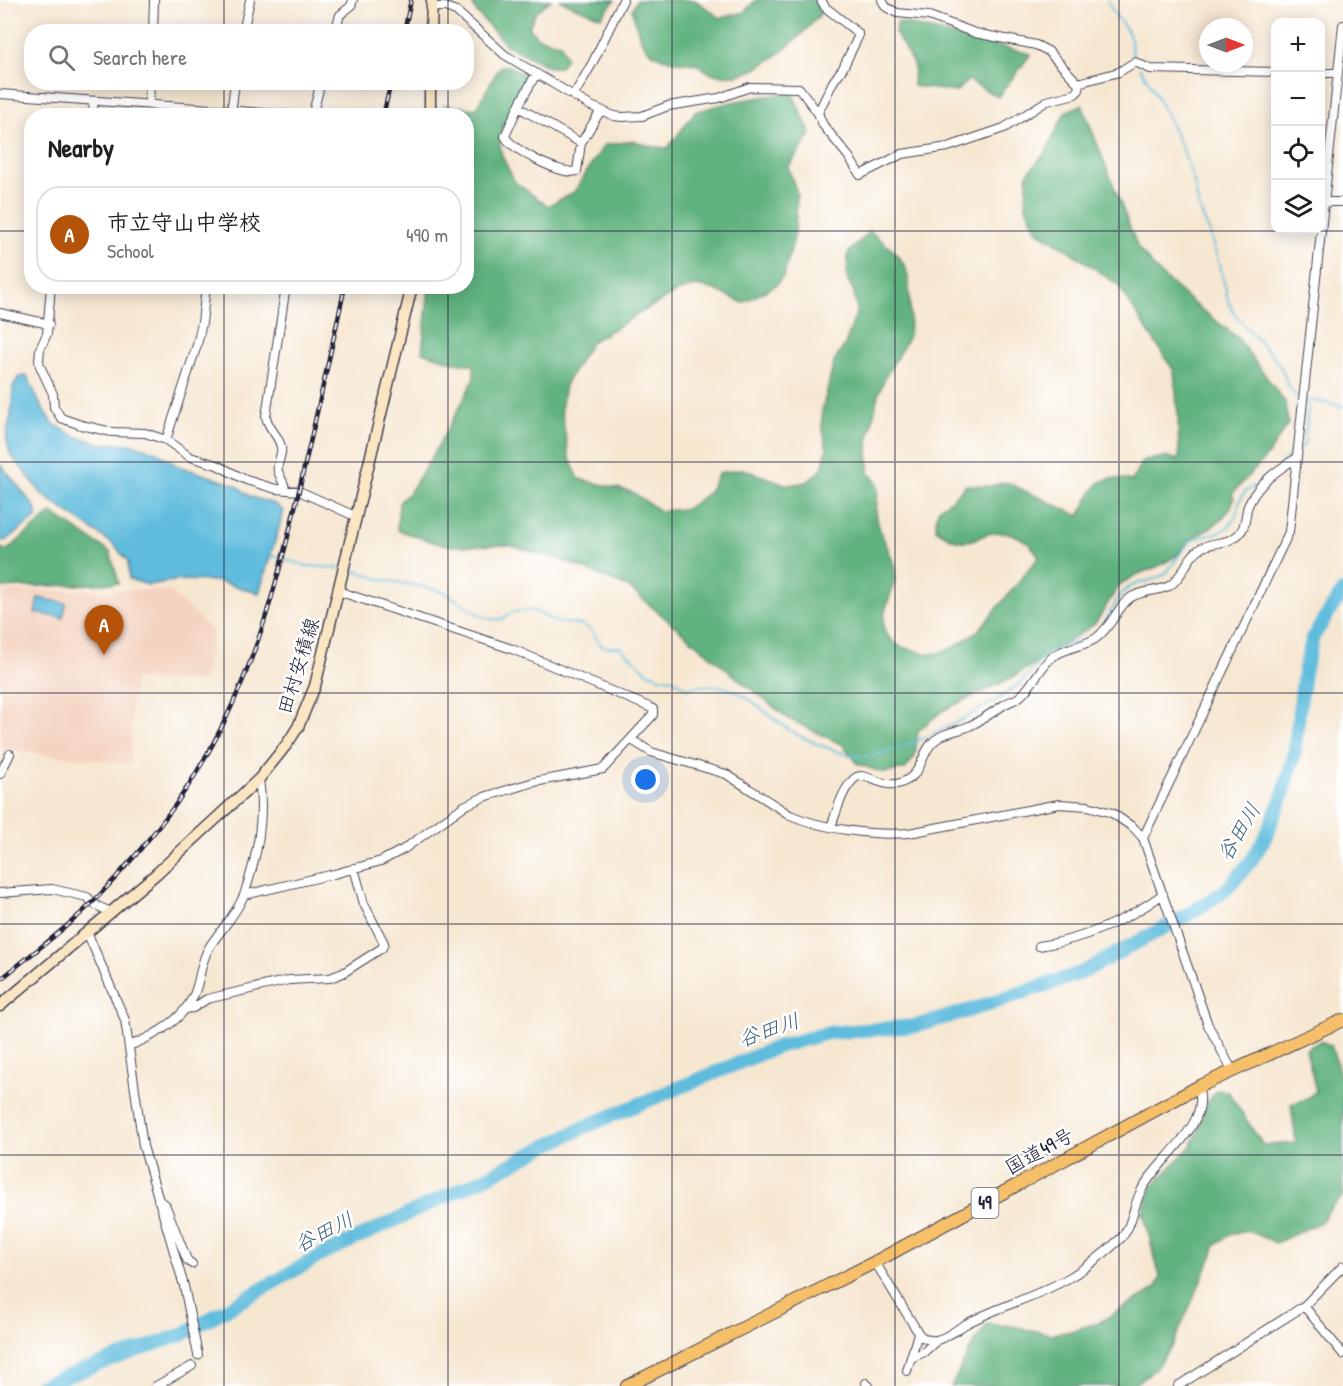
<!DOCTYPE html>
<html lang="en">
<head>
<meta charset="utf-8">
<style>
	:root { --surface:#fff; --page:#f2f2f2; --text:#202124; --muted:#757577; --line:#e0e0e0; --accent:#b45309 }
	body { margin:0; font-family:"Patrick Hand","Klee One",sans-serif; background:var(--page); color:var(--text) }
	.controls { position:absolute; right:18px; top:18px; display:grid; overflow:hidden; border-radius:12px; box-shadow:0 3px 15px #0003 }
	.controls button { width:54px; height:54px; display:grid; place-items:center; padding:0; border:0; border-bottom:2px solid var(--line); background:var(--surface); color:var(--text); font:30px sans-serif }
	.compass { position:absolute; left:1199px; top:18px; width:54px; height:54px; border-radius:50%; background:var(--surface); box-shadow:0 3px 15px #0003; rotate:90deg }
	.you { position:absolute; left:646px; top:780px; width:21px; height:21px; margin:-15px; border:4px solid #fff; border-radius:50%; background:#1a73e8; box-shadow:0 0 0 9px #1a73e833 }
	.badge { display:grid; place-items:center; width:39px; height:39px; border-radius:50%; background:var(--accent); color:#fff; font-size:20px; font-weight:700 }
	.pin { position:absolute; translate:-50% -50px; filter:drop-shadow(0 2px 3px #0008) }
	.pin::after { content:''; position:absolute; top:32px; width:21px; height:18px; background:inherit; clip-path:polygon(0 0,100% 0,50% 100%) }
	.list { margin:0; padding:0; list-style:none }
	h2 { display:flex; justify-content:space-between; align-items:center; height:78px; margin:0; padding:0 24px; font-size:26px }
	h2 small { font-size:20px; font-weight:400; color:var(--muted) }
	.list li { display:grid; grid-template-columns:39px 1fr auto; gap:18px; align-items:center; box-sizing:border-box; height:96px; margin:0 12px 12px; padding:0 12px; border:2px solid var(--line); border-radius:24px }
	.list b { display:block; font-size:22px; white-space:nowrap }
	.list p { margin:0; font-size:20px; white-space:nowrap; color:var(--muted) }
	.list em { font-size:20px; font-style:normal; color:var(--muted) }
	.icon { flex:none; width:33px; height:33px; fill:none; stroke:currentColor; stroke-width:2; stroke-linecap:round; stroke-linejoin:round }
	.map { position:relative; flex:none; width:1343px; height:1386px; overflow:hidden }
	.search { position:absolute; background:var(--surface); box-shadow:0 3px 15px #0003; left:24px; top:24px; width:450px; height:66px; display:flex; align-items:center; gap:15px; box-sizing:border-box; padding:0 21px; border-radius:24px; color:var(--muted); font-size:22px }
	.panel { position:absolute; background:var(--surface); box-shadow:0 3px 15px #0003; left:24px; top:108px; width:450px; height:186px; border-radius:24px }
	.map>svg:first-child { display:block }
</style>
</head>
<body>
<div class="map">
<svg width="1343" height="1386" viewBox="0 0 1343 1386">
	<rect width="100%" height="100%" fill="#fff"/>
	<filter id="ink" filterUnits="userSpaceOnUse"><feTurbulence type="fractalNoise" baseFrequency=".0167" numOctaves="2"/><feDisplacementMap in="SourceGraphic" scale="12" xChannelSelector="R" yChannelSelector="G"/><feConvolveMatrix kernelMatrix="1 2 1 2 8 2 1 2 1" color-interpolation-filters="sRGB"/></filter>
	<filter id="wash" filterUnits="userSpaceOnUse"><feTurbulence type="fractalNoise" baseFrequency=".008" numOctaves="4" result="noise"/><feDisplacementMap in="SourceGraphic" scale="24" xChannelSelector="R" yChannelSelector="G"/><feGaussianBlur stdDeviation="1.35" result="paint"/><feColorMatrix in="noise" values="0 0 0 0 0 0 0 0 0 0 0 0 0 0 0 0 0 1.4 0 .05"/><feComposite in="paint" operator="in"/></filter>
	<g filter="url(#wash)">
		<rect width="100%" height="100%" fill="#f6e7d1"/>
		<path fill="#f4d3c0" d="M169,590L213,632L203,682L135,679L131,707V766L107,761L0,749V605L5,591Z"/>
		<path fill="#60b27f" stroke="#416a5d" stroke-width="1.5" d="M471,0H551L536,12L529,27L537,37L561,44L566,58L560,67H549L506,45L476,12Z
			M559,0H615L601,17Z
			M637,0H695L721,18L744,12L756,0H822L825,7C810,29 764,73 736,75C727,76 716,75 709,72C704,70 701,66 697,65C690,62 681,63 674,61C640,54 640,38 632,9Z
			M898,22L1031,54L998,97L968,80L956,92L913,86L914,66L895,32Z
			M500,66H509L526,76L513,109L502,128L500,144L502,156L515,182L548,206L574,192L604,145L634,141L654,147L668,148L695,112L731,102L792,92L811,135L788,167L797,193L795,234L784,275L776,285L743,303L713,289L695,286L676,292L591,342L565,385L561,409L569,457L579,479L632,492L660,511L686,509L709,492L719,473L743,469L788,485L807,482L822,469L827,449L822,427V411L834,362L845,344L857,311L854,292L847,279L848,253L870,231L895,252L905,266L909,280L910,318L909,336L886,376L878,395L868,443L869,473C886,488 873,500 877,519C880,537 893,553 895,571C897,590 879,611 885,630C888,640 899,647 909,649C916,650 924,654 931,654C948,654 967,638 980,629L1039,557C1029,538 1008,529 988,534C981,536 973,541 966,541C953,541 946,536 936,529C936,502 940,511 955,496C959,492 962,488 966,485L990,486L1006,482L1079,516C1095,488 1095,472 1132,481L1144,460L1168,457L1179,460L1178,415L1174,371L1118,285L1065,248L1037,231L1026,207L1027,174L1046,152L1065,112L1082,105L1138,248L1158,272L1193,303L1237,337L1285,402L1288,424L1267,456L1232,494L1234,498L1230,509L1219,522L1190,540L1176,556L1159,566L1138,574L1120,584L1095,624L1015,676L942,711L918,731L915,757L905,769L884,773L858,764L843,745L789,719L743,683L628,587L565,561L508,545L454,546L439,544L397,530L399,503L412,489L430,460L463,401L474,377V365L457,363L422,352L429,287L466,286V116L443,115L444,105L476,109Z
			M52,513L110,552L119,583L0,588V548L7,550Z
			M1320,1041L1331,1045L1343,1084V1196L1333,1205L1321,1222L1276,1243C1247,1230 1243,1224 1215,1245L1213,1254L1173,1344L1155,1369L1132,1386H951L974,1343L987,1324L1011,1326L1051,1334L1067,1332L1100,1322L1156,1288L1160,1277L1143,1212L1152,1187L1191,1146L1199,1130L1205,1106L1217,1090L1228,1092L1263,1145L1296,1143L1291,1104L1306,1099L1316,1091L1306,1049Z"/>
		<path fill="#5fbcdd" stroke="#406f8c" stroke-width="1.5" d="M27,376L41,406L52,423L74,436L103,444H131L157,452L178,466L236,485L251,497L275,504L284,511L259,593L217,581L179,580L148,585L129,579L128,561L114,545L43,495L10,454L6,436L11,415L13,386L19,377Z
			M0,464L35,507L37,517L5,541L0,540Z
			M38,598L66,603L63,618L35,613Z"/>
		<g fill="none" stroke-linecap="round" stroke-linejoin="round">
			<path stroke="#5fbcdd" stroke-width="2" d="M1108,0C1111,15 1125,23 1130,37C1133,46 1130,52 1135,61
				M1140,68L1151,85L1169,120L1184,153L1195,185L1198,205L1210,234L1226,289C1225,317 1268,344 1281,368C1287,380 1288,393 1301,399
				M1309,400L1343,406
				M1300,448L1304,446L1309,400
				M1280,465L1294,450
				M269,555L307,566L339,568
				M348,569C360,571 371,577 384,580C403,584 424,585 443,592C463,599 491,635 512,612L533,610L556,622L582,625L591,630L601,645L605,647H620L649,673L663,678L674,679L686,688C696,687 707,684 717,686C751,690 772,724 802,737C814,743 841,754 853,756C889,762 993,707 1021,682C1033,672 1039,657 1053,650C1067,643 1083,642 1096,634
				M1100,630C1111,617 1113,599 1128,588C1139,580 1157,582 1166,573C1175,563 1181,548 1193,540C1204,533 1222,536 1231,524C1244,507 1231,497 1258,484"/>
			<path stroke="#5fbcdd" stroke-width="14" d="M39,1386L183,1334L325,1253L485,1178L538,1150L589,1125L777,1047L827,1033L916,1026L971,1010L1081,973L1189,914L1226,890L1251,861L1265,838L1283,795L1294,755L1304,672L1313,637L1343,591"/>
		</g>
	</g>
	<g filter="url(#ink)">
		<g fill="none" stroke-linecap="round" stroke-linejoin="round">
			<g stroke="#424052" stroke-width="10">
				<path id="minor" d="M882,0L886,7L897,13L929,16L975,33L1036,45L1048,51L1078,83
					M432,7H445L456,11L505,55L589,105L614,116L622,117L642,116L668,106L719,98L750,87L799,88L818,113L823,125L849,157L860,175L902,154L948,147L1004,128L1047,101L1075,94L1079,90L1078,83L1119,72L1135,62L1150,69L1276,72
					M153,32L154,0
					M243,32L250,0
					M335,32L340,15L351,6L353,0
					M1320,73H1337
					M536,74L520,103L505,136C510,149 562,176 577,171L581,143L601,110
					M0,94L307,116
					M574,95L593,62L623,0
					M93,102L94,116
					M149,104L150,82
					M518,107L581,143
					M818,113L833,82L843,68L858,37V33L825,7L821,0
					M231,114L235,82
					M312,116L321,82
					M1324,202H1343
					M51,286L47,334L40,349L39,360L40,366L53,394L54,407L61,418L81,425L112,432L145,433L166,440L190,457L217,465L246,480L276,489L299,491L357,517
					M0,313L49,324
					M166,440L197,345L202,323L206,286
					M285,489C284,482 280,478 278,471C276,463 283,455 281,447C279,435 267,428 266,416L286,286
					M632,740L651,752L726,774L790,815C823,829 873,836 909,833L1059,804L1088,806L1112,813L1134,828L1143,838L1208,1025L1232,1070
					M0,774L10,754
					M831,827C837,811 842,789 855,778C867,769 886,796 910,778C924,768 922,748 938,738C946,732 958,731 967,727C981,721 990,714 1002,706C1007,702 1013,701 1018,698C1030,690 1039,669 1050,659C1061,648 1082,647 1095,639C1112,627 1117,607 1130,598C1141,590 1157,592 1169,586C1183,578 1187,556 1201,548C1213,541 1228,545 1239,534C1246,527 1245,518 1247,509C1254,487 1278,469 1297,458
					M1143,838L1289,532L1343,25
					M0,893L52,889L87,897L97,906L111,912
					M244,895C257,857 265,819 259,779
					M87,932L125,1020L143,1146L184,1286L198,1355
					M1039,946C1082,940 1128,920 1163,894
					M185,1009L193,1008L207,999L289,980L330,978L343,973L382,948L384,943L364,904L354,868
					M129,1046C157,1035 189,1017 197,986C201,972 202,958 210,946C222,928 236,915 244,895L334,874L381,861L404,849L464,806L484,797L534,782L603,769L653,715V709L649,707L512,649L338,591
					M158,1200L165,1204L187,1260L192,1264
					M875,1262L919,1334C925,1340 932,1342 940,1339C949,1336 956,1330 964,1325C998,1306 1038,1297 1072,1276C1088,1266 1105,1253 1119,1240C1132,1229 1133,1206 1141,1191C1156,1160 1212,1126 1198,1087
					M1304,1306L1343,1354
					M911,1358L924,1352L937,1340
					M907,1371L918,1333
					M866,1383L869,1386
					M156,1386L192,1366
					M1178,1386L1304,1306L1343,1266"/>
			</g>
			<g stroke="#424052" stroke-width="13">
				<path id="secondary" d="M431,32L432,0
					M430,116V82
					M0,1006L156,874L259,779L287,744L298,727L315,686L412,286"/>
			</g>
			<g stroke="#424052" stroke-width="14">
				<path id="trunk" d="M627,1386L875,1262L1198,1087L1343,1020"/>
			</g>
			<use href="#minor" stroke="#fff" stroke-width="8"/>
			<use href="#secondary" stroke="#fbe6c4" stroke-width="10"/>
			<use href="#trunk" stroke="#f6c06b" stroke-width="12"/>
			<g stroke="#22223b" stroke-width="4.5">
				<path id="rail" d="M404,32L411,0
					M383,116L391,82
					M0,980C31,954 65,930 94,901C123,871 151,838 176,804C249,700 278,586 305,464C319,405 332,346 345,286"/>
			</g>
			<use href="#rail" stroke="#fff" stroke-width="2" stroke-dasharray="7" stroke-linecap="butt"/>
		</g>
	</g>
	<path fill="none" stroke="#22223b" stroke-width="1.5" stroke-opacity="0.55" d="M224,0V32M448,0V32M672,0V1386M895,0V1386M1119,0V1386M224,82V116M448,82V116M0,231H32M466,231H1343M224,286V1386M448,286V1386M0,462H1343M0,693H1343M0,924H1343M0,1155H1343"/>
	<g text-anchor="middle" stroke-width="5" stroke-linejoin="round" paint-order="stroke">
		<rect fill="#fff" stroke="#646476" stroke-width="1.5" x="971.5" y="1188" width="27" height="30" rx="4.5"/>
		<g font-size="18" font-weight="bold" fill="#22223b">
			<text x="985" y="1209">49</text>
		</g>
		<g font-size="20" fill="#22223b" stroke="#fff">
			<text transform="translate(298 666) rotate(-73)" y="7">田村安積線</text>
			<text transform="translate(1039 1151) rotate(-29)" y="7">国道49号</text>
		</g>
		<g font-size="21" font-style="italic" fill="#3a607c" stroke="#fff">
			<text transform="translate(1239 832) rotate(-59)" y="7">谷田川</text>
			<text transform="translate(769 1030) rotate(-19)" y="7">谷田川</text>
			<text transform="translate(324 1232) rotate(-27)" y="7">谷田川</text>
		</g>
	</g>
</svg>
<div class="controls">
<button>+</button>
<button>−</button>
<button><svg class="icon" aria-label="locate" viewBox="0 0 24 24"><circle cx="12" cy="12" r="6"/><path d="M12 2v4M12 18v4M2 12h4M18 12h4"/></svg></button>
<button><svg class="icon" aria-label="layers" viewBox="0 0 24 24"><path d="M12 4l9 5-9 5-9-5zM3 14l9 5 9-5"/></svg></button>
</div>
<svg class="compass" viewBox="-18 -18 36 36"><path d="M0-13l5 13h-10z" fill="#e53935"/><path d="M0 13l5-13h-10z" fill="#757577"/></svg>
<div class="you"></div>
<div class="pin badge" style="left:104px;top:655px">A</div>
<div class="search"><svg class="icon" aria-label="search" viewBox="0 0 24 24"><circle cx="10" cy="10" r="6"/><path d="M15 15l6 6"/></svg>Search here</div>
<section class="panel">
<h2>Nearby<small></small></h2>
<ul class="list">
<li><span class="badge">A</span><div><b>市立守山中学校</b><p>School</p></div><em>490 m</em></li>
</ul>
</section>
</div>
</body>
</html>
